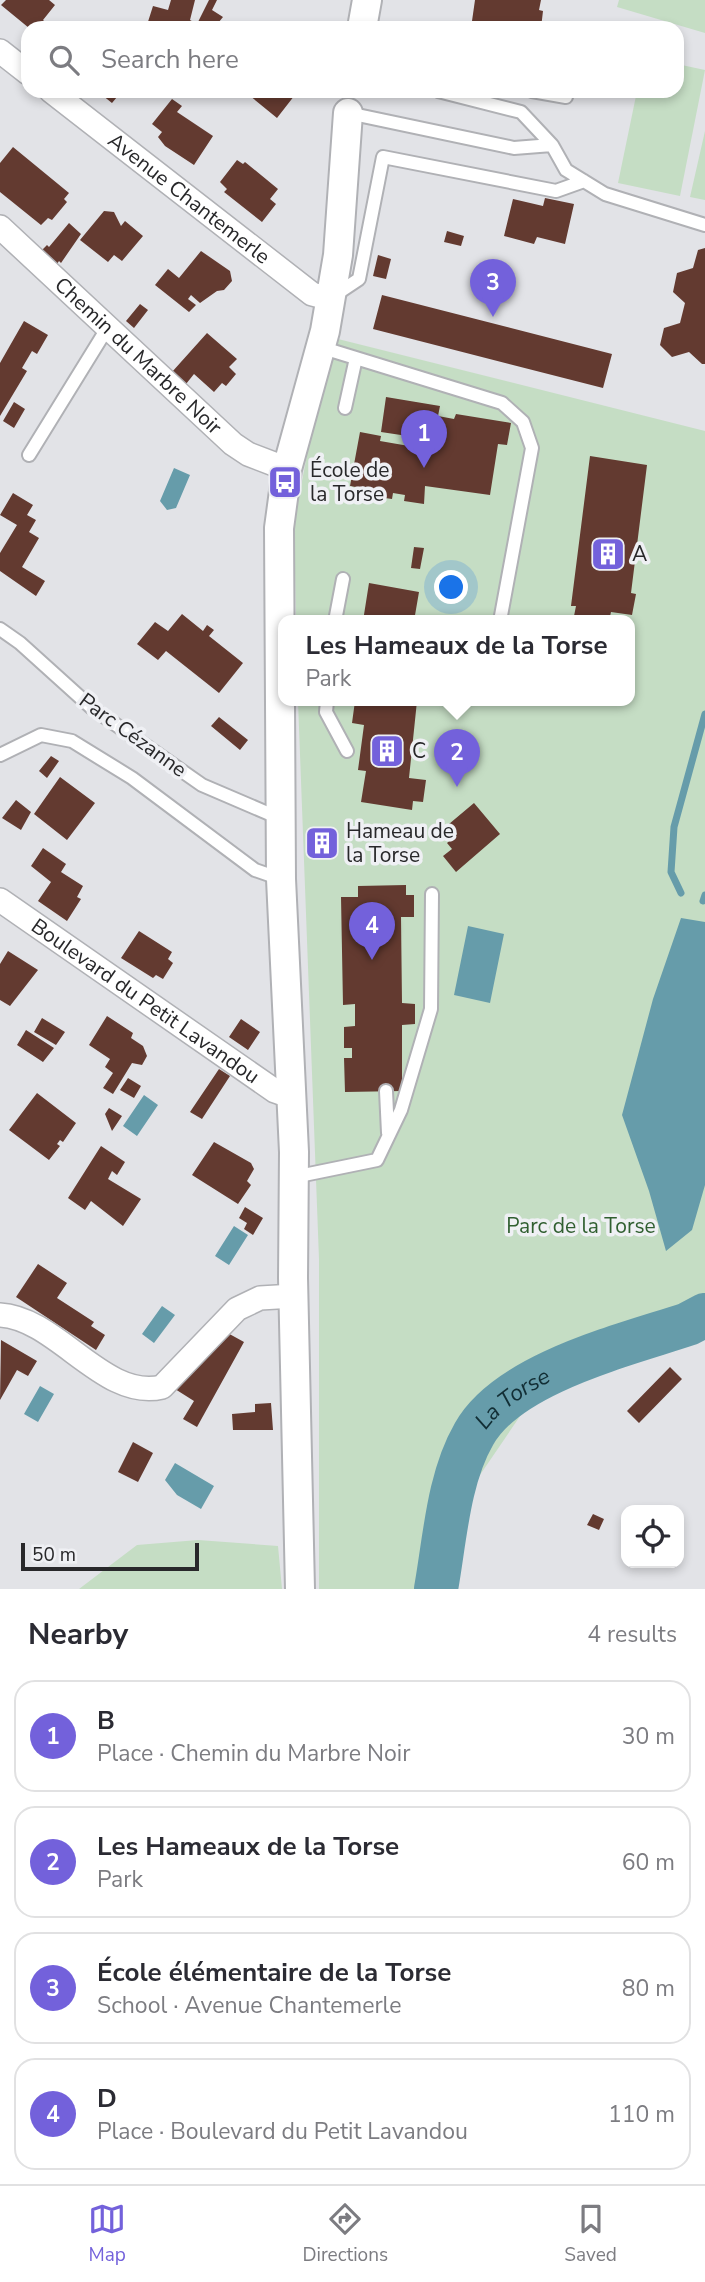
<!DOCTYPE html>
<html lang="en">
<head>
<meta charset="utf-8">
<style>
	:root { --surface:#fff; --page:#f2f2f3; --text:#2b2b33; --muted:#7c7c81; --line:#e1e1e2; --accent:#7361db }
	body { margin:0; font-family:"Nunito Sans",sans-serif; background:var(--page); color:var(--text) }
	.controls { position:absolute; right:21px; bottom:21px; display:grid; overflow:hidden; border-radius:14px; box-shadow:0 4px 10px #0003 }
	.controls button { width:63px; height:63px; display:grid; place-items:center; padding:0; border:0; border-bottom:2px solid var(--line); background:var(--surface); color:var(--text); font:35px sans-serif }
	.scale { position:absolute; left:21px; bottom:18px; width:178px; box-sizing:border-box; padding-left:7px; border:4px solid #28282a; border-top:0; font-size:19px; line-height:24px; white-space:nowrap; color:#28282a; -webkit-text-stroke:5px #eff0f4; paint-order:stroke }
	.you { position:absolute; left:452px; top:588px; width:24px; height:24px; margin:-18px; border:5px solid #fff; border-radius:50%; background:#1a73e8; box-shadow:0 0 0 10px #1a73e833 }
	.badge { display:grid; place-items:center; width:46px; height:46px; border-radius:50%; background:var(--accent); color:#fff; font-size:23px; font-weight:700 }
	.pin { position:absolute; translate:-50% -58px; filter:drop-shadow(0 2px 4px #0008) }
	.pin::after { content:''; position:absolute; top:37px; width:24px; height:21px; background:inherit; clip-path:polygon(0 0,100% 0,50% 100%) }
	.popup { position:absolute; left:278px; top:615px; width:357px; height:91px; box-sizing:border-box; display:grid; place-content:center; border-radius:14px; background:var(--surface); filter:drop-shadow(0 2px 5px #0005); font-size:23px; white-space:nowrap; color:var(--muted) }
	.popup b { font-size:26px; color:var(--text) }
	.popup::after { content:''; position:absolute; left:50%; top:100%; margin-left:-14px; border:14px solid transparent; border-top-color:var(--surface) }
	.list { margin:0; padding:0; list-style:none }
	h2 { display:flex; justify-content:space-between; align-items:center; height:91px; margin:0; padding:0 28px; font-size:30px }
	h2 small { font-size:23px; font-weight:400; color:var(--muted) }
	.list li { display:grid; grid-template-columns:46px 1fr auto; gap:21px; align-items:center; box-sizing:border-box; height:112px; margin:0 14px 14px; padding:0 14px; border:2px solid var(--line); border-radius:21px }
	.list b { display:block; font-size:26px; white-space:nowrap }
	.list p { margin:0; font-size:23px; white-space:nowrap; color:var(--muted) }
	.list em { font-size:23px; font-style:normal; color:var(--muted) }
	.icon { flex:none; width:38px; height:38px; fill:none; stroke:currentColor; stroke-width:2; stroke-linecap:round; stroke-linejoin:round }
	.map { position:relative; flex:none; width:705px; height:1589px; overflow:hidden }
	.search { position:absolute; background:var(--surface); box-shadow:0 4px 10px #0003; left:21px; right:21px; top:21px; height:77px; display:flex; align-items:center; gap:18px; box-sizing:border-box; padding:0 24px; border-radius:21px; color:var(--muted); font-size:26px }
	.sheet { height:595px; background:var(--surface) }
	nav { display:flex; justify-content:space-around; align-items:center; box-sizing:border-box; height:98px; border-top:2px solid var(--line); background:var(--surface); font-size:19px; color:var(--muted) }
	nav a { display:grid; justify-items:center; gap:4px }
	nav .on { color:var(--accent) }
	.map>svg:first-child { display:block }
</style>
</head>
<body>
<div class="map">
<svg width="705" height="1589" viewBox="0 0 705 1589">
	<rect width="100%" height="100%" fill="#e2e3e7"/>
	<path fill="#c5ddc4" d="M619,0H705V33L617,7Z
		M677,64L705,70L680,196L618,183L637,91H677Z
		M705,131V200L690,197Z
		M330,337L705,431V1316L555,1365L469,1491L451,1589H319V1259L298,701H630V621H296L294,522Z
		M198,1540L278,1546L282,1589H79L137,1545Z"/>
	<path fill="#669caa" d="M174,468L190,475L176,508L167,510L160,501Z
		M681,918L705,922V1185L692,1230L666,1251L649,1191L622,1115L653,999Z
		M468,926L504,934L490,1003L454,995Z
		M144,1095L158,1105L137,1136L123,1126Z
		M234,1226L248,1235L229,1265L215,1256Z
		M162,1306L175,1315L154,1343L142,1334Z
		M40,1386L54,1394L38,1422L24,1414Z
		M175,1463L214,1486L201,1509L177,1495L165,1480Z"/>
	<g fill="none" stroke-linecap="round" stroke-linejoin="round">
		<path stroke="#669caa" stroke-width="7" d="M681,893L671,872L674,827L705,714
			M703,901L705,895"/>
		<path stroke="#669caa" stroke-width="44" id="s1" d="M436,1589C445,1539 448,1479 474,1434C508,1373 625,1345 688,1324L705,1315"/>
	</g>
	<path fill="#633a30" d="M6,0H49L55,5L43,20L46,23L42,28H29L1,5Z
		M171,0H195L190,20L197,24L209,0H217L212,10L223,17L214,28H146L153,6L168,10Z
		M475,0H541L539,10L543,11L541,28H475L476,22L472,21Z
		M97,91H122L112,103Z
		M244,91H298L277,118Z
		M172,99L182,106L177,112L213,136L194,165L165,146L158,137L162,132L152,124Z
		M13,147L69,193L64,199L67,202L52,220L48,218L41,225L0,192V163Z
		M237,160L243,164L245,162L278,189L270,199L276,204L262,222L224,192L227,189L220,182Z
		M545,198L574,204L565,244L537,237L534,244L504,236L513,199L543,206Z
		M104,211L114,212L121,226L125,221L143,236L122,261L114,255L108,262L80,240Z
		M69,223L81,234L61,263L59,261L55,267L40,252L47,245L49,247Z
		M447,231L464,236L461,246L444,242Z
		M705,248V364H702L689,352L672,357L660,345L664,328L680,323L685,303L673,292L677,273L693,268L698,250Z
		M201,251L230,271L232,281L224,290L217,291L200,303L191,295L188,299L196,305L189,312L155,285L168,269L179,278Z
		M378,255L391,259L386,279L373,276Z
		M382,295L612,354L603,388L373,329Z
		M140,304L148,310L134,328L126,321Z
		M24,321L48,335L37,354L32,351L22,368L27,371L0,416V363Z
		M207,333L237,359L229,367L236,374L226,386L222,383L214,392L194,374L186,384L172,372Z
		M386,397L440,406L438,416L454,419L456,414L511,423L507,445L498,444L490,495L425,486L424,504L404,501L405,495L393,493L392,499L371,496L372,490L350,486L360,432L381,436L380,441L432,450L434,440L381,432Z
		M14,402L25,409L14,428L3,421Z
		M590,456L647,465L631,593L636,594L632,615L611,612L609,621H573L576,606H571Z
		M13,493L33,505L27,515L36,520L29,532L39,538L22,567L45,581L36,596L0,571V553L17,525L0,515Z
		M414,547L424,548L420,569L411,568Z
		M369,583L419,592L414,621H363Z
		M182,614L203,631L207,625L214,630L209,636L243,663L219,693L166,651L158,660L137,644L155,622L168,631Z
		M355,701H417L409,778L426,780L423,802L413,801L412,810L361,802L366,771L358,770L364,725L352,723Z
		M219,717L248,740L240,750L211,726Z
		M51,756L59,761L47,778L39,771Z
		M60,777L95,803L67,840L34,814Z
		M16,800L31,812L21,830L2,818Z
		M474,803L500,834L456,872L443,856L452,849L447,843L457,834L449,824Z
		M317,834H328V852L316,853Z
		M43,848L66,864L61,872L83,886L77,897L81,899L67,921L38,901L51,882L31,866Z
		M406,885V895H414V917H401L402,1003L415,1004V1024L402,1025V1091L345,1092L344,1058H352V1048H344V1027L355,1026V1004L343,1005L341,897H358V886Z
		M139,931L172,952L168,959L173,963L163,979L156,975L153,978L121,958Z
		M8,951L38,970L10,1006L0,1000V964Z
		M107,1016L133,1033L131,1038L143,1046L147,1056L142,1065L132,1063L113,1094L103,1088L113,1073L105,1067L110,1059L89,1045Z
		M42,1018L65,1032L56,1045L34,1032Z
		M241,1019L260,1032L248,1050L229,1037Z
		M26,1030L54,1048L43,1062L17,1045Z
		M219,1069L230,1076L202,1119L190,1112Z
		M128,1078L141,1086L134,1098L120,1090Z
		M37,1093L76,1123L63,1142L60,1140L57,1144L60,1146L49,1160L9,1130Z
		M109,1108L122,1116L112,1131L105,1114Z
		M214,1142L251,1163L254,1169L247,1181L251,1185L238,1204L192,1175Z
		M101,1146L125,1162L117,1175L112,1171L108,1179L141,1199L123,1226L91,1201L85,1210L68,1198Z
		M245,1207L263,1218L253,1235L244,1229L247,1223L239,1218Z
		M38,1264L67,1283L57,1298L94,1322L91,1326L105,1335L96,1350L16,1297Z
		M224,1331L244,1342L197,1427L183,1419L194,1401L175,1389Z
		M1,1340L37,1361L28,1376L17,1370L0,1400Z
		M670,1367L682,1379L639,1423L627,1411Z
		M271,1403L273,1430H233L232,1414L255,1412V1404Z
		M133,1442L153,1453L138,1482L118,1472Z
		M593,1514L604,1519L599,1530L587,1525Z"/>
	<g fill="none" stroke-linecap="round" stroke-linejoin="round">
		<g stroke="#b0b1b5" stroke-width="16">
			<path id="service" d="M532,91L566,97
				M348,113L514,148L552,145L521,112L438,91
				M552,145L566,170L605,194L705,225
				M335,295L359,279L383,157L556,191L584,181
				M320,347L502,403L523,422L532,448L500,621
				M345,408L356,358
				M29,455L108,327
				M335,621L343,579
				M0,629L20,643L92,708L202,785L279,818
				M327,701L326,712L347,751
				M0,755L41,735L72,741L132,778L255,870L281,879
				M386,1091L388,1133
				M294,1177L377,1160L401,1110L431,1009L432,894"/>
		</g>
		<g stroke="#b0b1b5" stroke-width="26">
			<g id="minor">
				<path d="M0,51L28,73"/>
				<path id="s2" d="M51,91L312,294L331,299"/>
				<path id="s3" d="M0,227L233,444L248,454L287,469"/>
				<path id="s4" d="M0,900L275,1091L292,1097"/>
				<path d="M0,1315C57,1318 104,1401 162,1387L237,1309L260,1298L294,1296"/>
			</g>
		</g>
		<g stroke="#b0b1b5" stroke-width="32">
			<path id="tertiary" d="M362,28L367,0
				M300,1589L293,1278L294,1152L281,879L279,528L287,469L325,331L338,255L348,113"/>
		</g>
		<use href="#service" stroke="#fff" stroke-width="12"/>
		<use href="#minor" stroke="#fff" stroke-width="23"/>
		<use href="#tertiary" stroke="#fff" stroke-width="28"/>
	</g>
	<defs>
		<g id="bus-square" transform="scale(1.75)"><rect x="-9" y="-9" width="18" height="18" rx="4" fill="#7361db" stroke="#eff0f4"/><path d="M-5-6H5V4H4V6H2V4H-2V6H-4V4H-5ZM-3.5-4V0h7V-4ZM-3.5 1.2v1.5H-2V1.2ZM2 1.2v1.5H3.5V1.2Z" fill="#fff"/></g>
		<g id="building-square" transform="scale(1.75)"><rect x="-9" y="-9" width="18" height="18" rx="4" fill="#7361db" stroke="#eff0f4"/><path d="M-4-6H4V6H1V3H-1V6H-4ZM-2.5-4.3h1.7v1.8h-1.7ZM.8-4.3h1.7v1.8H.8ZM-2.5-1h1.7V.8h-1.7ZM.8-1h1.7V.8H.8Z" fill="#fff"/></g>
	</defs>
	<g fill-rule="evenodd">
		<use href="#bus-square" x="285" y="482"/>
		<use href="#building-square" x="608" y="554"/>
		<use href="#building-square" x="387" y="751"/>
		<use href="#building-square" x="322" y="843"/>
	</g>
	<g text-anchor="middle" stroke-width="7" stroke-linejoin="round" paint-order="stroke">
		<g font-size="21" fill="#28282a" stroke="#eff0f4">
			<text dy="7" stroke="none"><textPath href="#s2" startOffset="175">Avenue Chantemerle</textPath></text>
			<text dy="7" stroke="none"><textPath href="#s3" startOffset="189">Chemin du Marbre Noir</textPath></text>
			<text transform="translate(133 735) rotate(36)" y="7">Parc Cézanne</text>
			<text dy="7" stroke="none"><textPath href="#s4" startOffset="177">Boulevard du Petit Lavandou</textPath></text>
		</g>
		<g font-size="21" fill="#28282a" stroke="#eff0f4" text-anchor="start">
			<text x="310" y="477">École de<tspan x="310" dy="24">la Torse</tspan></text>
			<text x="632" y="561">A</text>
			<text x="412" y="758">C</text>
			<text x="346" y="838">Hameau de<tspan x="346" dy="24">la Torse</tspan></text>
		</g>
		<g font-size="21" fill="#305f30" stroke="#eff0f4">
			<text x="581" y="1233">Parc de la Torse</text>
		</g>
		<g font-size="23" font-style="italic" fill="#122e35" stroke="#eff0f4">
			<text dy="8" stroke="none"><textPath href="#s1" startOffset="214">La Torse</textPath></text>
		</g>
	</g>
</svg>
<div class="controls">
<button><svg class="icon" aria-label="locate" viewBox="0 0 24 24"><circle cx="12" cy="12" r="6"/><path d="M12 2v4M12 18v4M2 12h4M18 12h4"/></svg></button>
</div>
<div class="scale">50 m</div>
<div class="you"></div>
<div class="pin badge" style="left:424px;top:468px">1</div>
<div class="pin badge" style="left:457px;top:787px">2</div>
<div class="popup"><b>Les Hameaux de la Torse</b>Park</div>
<div class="pin badge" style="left:493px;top:317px">3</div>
<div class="pin badge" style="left:372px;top:960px">4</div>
<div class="search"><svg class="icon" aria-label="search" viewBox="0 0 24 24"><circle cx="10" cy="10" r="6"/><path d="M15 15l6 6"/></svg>Search here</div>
</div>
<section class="sheet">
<h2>Nearby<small>4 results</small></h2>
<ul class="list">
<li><span class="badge">1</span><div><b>B</b><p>Place · Chemin du Marbre Noir</p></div><em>30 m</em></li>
<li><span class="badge">2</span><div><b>Les Hameaux de la Torse</b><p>Park</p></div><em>60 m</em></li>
<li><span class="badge">3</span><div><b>École élémentaire de la Torse</b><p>School · Avenue Chantemerle</p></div><em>80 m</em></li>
<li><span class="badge">4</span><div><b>D</b><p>Place · Boulevard du Petit Lavandou</p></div><em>110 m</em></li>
</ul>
</section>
<nav>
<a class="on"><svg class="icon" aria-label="map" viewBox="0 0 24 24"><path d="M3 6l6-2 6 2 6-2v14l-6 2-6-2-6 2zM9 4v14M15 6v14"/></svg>Map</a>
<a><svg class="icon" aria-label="directions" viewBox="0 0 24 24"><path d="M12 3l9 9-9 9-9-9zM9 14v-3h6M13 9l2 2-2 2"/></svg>Directions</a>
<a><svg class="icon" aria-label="saved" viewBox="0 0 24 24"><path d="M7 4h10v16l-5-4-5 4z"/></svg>Saved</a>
</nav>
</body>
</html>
